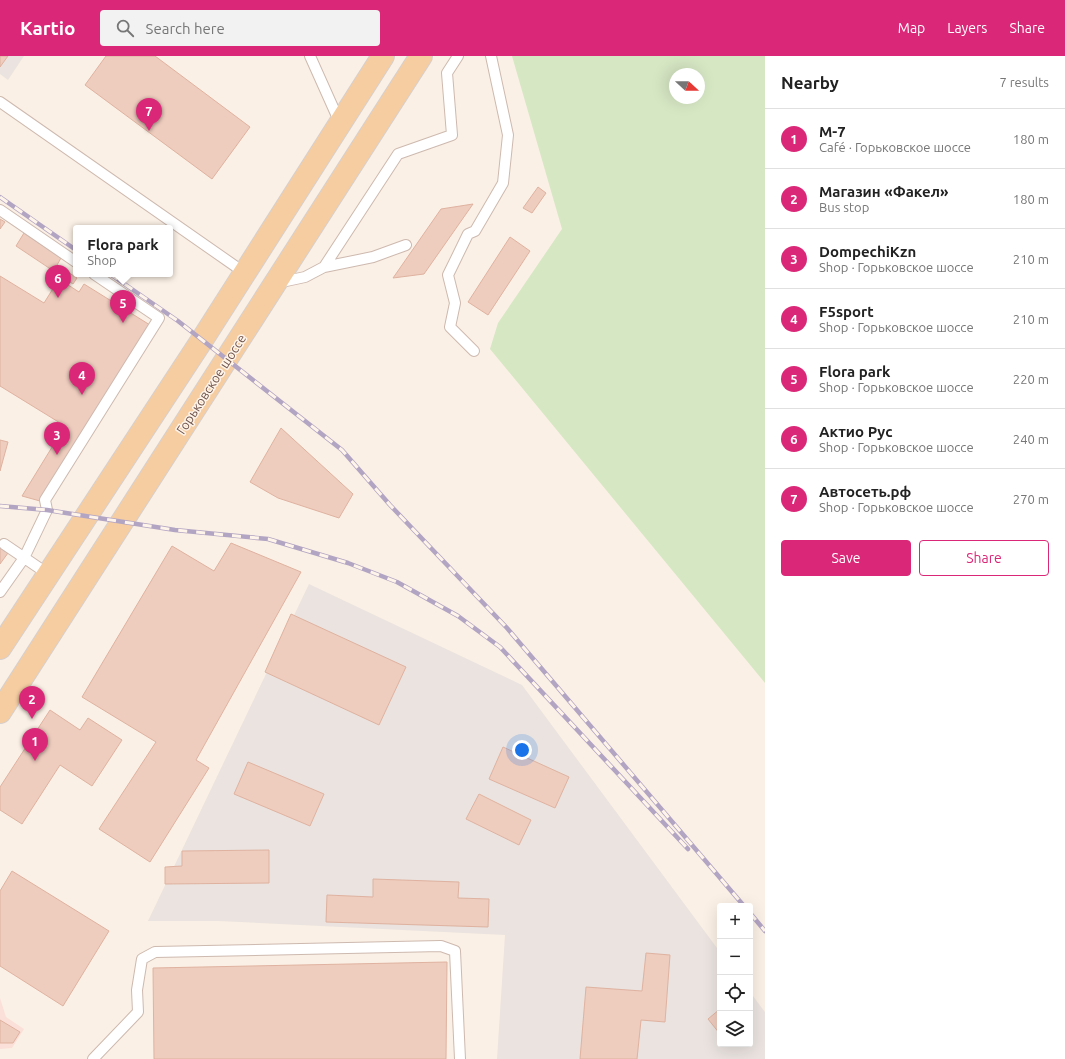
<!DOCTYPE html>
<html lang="en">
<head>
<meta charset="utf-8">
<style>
	:root { --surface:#fff; --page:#f2f2f2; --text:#222; --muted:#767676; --line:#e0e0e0; --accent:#db2777 }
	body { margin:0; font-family:Ubuntu,sans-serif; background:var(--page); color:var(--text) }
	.controls { position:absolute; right:12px; bottom:12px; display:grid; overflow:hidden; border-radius:4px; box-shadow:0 4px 16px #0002 }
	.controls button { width:36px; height:36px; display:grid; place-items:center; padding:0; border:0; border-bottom:1px solid var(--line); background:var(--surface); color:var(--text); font:20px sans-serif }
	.compass { position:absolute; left:669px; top:12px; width:36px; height:36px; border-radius:50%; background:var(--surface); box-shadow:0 4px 16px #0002; rotate:111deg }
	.you { position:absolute; left:522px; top:694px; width:14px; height:14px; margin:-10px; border:3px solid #fff; border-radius:50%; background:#1a73e8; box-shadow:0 0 0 6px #1a73e833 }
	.badge { display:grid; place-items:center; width:26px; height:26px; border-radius:50%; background:var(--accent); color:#fff; font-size:13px; font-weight:700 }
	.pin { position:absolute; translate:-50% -33px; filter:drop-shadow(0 1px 2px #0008) }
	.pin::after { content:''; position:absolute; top:21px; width:14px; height:12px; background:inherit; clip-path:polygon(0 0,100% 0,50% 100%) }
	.popup { position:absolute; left:73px; top:169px; width:100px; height:52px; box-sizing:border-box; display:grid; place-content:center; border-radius:4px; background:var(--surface); filter:drop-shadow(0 1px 3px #0005); font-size:13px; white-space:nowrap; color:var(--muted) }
	.popup b { font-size:15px; color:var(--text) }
	.popup::after { content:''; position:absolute; left:50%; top:100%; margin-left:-8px; border:8px solid transparent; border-top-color:var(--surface) }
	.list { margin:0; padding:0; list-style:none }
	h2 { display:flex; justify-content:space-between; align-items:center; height:52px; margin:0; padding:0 16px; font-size:17px }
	h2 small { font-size:13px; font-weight:400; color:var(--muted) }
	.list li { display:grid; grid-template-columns:26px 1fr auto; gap:12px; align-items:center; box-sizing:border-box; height:60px; padding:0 16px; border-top:1px solid var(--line) }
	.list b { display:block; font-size:15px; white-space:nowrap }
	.list p { margin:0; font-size:13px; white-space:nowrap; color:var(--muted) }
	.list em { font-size:13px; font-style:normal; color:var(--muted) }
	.actions { display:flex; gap:8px; padding:12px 16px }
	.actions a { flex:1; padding:9px 0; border:1px solid var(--accent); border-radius:4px; text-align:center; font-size:14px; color:var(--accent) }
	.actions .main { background:var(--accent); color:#fff }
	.icon { flex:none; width:22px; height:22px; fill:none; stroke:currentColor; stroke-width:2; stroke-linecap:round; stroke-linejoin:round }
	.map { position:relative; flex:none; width:765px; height:1003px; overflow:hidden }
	header { display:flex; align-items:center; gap:24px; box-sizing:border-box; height:56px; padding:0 20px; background:var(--accent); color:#fff }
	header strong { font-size:19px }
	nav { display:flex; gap:22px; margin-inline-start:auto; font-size:14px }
	.search { width:280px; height:36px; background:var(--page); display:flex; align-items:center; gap:10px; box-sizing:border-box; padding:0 14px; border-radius:4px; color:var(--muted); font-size:15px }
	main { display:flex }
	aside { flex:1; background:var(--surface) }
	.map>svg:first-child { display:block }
</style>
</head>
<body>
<header>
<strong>Kartio</strong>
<div class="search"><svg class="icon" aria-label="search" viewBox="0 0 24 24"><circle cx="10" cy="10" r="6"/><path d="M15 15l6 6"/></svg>Search here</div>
<nav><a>Map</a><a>Layers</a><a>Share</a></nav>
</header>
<main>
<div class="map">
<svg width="765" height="1003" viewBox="0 0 765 1003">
	<rect width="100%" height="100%" fill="#fbf0e5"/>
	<path fill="#fae0d9" d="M0,942L6,961L24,973L12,992L0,993Z"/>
	<path fill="#eae3df" d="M0,0H24L8,24L0,18Z
		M309,528L522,629L720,896V988H750V936L765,956V1003H497L505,879L218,865H148Z"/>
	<path fill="#d6e7c4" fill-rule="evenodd" d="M512,0H765V627L490,293L498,267L562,173ZM675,18H699V42H675Z"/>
	<path fill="#eeccbe" stroke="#dfb2a0" d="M0,0H8L0,11Z
		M106,0H155L250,71L212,123L85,29Z
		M538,131L546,137L532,157L523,152Z
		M473,148L424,218L393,222L441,153Z
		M0,163L5,166L0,173Z
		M24,177L61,202L57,209L77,222L73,228L16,190Z
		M510,181L530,195L488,259L468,246Z
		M0,220L44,247L59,223L79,236L84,228L150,269L40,445L22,440L65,370L0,330Z
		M281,372L353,438L339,462L278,442L250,426Z
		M0,384L8,386L0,415Z
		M231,487L301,516L196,704L209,712L150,806L99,773L156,686L82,641L172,490L214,515Z
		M0,492L8,497L0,508Z
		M291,558L406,611L379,669L265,616Z
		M50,654L80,674L88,662L122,684L92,730L60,709L22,768L0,754V731Z
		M503,691L569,721L555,752L489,723Z
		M248,706L324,738L310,770L234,738Z
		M479,738L531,764L519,789L466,763Z
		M269,794V827L165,828V811L182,810V795Z
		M12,815L109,875L63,950L0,910V835Z
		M373,823L459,826L458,842L489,843L488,871L326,866L327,839L373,841Z
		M646,897L670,899L665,966L641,964L637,1003H580L586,931L642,935Z
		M447,906L446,1003H154L153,912Z
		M720,953V978L708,963Z
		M0,964L20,976L13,987H0Z"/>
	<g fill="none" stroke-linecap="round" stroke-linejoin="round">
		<g stroke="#cdb9af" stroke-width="12">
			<path id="service" d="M310,0L340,67
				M0,46L245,217
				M0,154L76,206
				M324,211L398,98L452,79L447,17L458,0
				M277,227L305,221L324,211L373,201L406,189
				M474,295L450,271L455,247L448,219L468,178L475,175L503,127L508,79L491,0
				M4,488L48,518
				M0,536L24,502L47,454L45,444L159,262L94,218
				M93,1003L138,956L137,934L142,903L155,896L441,890L455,895L460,1003"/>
		</g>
		<g stroke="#d7cfcd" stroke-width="24">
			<path id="primary" d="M0,592L202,284L383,0
				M0,656L421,0"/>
		</g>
		<use href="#service" stroke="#fff" stroke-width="10"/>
		<use href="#primary" stroke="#f5cda1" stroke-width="22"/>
		<g stroke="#b2a4c3" stroke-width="4.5">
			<path id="rail" d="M0,141L76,194
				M110,218L178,265L342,394L390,449L507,572L744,850
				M0,450L47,454L175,474L268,483L348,507L397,526L458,560L500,591L688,793
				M750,857L765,875"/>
		</g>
		<use href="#rail" stroke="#fef4ea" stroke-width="3" stroke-dasharray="9" stroke-linecap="butt"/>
	</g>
	<g text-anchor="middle" stroke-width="3" stroke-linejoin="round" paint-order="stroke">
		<g font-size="13" fill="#71554c" stroke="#fef4ea">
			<text transform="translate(211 328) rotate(-57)" y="5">Горьковское шоссе</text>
		</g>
	</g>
</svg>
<div class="controls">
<button>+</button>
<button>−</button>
<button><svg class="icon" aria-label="locate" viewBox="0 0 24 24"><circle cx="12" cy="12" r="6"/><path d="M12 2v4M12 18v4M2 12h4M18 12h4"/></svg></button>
<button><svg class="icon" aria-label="layers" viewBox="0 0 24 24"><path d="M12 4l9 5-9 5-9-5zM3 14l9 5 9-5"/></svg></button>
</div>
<svg class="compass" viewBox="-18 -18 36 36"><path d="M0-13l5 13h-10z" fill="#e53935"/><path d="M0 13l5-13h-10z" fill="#767676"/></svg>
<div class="you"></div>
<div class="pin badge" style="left:35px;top:705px">1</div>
<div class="pin badge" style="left:32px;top:663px">2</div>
<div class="pin badge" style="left:57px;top:399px">3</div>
<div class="pin badge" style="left:82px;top:339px">4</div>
<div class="pin badge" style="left:123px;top:267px">5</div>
<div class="popup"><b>Flora park</b>Shop</div>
<div class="pin badge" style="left:58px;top:242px">6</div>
<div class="pin badge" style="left:149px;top:75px">7</div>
</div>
<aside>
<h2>Nearby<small>7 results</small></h2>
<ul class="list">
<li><span class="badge">1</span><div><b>М-7</b><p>Café · Горьковское шоссе</p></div><em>180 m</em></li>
<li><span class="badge">2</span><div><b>Магазин «Факел»</b><p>Bus stop</p></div><em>180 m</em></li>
<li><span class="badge">3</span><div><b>DompechiKzn</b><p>Shop · Горьковское шоссе</p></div><em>210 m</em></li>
<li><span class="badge">4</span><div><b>F5sport</b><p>Shop · Горьковское шоссе</p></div><em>210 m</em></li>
<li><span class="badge">5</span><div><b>Flora park</b><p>Shop · Горьковское шоссе</p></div><em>220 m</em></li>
<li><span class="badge">6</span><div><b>Актио Рус</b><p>Shop · Горьковское шоссе</p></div><em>240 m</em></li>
<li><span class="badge">7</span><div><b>Автосеть.рф</b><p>Shop · Горьковское шоссе</p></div><em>270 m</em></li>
</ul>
<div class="actions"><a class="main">Save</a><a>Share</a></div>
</aside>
</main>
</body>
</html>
